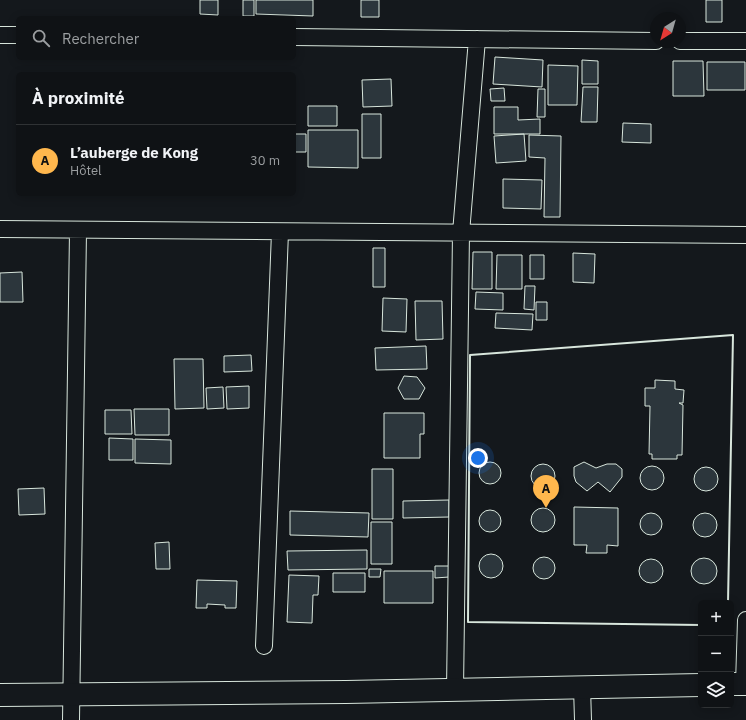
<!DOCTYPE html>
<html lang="fr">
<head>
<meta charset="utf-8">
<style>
	:root { --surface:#0f1215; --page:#181b1e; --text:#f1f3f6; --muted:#9b9ea0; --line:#2f3234; --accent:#ffb74d }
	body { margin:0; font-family:"IBM Plex Sans",sans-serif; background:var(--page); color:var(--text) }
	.controls { position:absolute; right:12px; bottom:12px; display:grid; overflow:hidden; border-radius:6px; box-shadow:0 2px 10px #0003 }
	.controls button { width:36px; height:36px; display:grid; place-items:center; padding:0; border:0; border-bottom:1px solid var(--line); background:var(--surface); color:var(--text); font:20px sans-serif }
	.compass { position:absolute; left:650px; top:12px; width:36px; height:36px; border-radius:50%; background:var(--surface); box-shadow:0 2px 10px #0003; rotate:217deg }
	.you { position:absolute; left:478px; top:458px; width:14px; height:14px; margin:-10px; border:3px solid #fff; border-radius:50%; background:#1a73e8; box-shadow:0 0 0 6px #1a73e833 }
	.badge { display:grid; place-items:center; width:26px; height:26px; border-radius:50%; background:var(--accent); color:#111; font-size:13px; font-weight:700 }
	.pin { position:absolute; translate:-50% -33px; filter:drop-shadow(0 1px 2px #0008) }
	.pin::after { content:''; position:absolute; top:21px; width:14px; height:12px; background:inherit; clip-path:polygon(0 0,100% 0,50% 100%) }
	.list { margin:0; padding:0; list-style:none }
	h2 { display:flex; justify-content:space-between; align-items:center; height:52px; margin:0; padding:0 16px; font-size:17px }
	h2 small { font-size:13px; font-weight:400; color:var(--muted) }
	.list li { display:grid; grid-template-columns:26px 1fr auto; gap:12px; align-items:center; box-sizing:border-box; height:72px; padding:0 16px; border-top:1px solid var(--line) }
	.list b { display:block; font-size:15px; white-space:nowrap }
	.list p { margin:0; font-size:13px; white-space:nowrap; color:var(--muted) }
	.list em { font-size:13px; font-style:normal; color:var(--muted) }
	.icon { flex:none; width:22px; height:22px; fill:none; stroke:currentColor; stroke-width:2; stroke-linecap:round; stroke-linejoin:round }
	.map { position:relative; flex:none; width:746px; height:720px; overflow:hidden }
	.search { position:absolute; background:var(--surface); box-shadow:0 2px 10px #0003; left:16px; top:16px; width:280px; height:44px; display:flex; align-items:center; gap:10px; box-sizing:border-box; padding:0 14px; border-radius:6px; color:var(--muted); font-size:15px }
	.panel { position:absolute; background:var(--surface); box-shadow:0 2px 10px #0003; left:16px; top:72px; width:280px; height:124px; border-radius:6px }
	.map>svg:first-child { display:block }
</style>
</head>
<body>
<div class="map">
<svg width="746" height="720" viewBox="0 0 746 720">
	<rect width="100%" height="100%" fill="#14181c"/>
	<path fill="#2c363c" stroke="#d8e6dc" d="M200,0H218V15L200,14Z
		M243,0H254V16H243Z
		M256,0H313V16L256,14Z
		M361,0H379V17H361Z
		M706,0H722V22H706Z
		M495,57L543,60L542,87L493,84Z
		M582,60L598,61V84H582Z
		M673,61H703L704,96H673Z
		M707,62H745V90H707Z
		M548,65L578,66L577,105H548Z
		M391,79L392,106L363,107L362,80Z
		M583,87H598L597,122H581Z
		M504,88L505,101H491L490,89Z
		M538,89H545V117H537Z
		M308,106H337V126H308Z
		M494,107H518V120L540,119V134H494Z
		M362,114H381V158H362Z
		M623,123L651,124V143L622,142Z
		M308,130H358V168L308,167Z
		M294,134H306V152H294Z
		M524,134L526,161L496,163L494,136Z
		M529,135L561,136L560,217H544L545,158L529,157Z
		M503,179L542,180L541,209L503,208Z
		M373,248H385V287H373Z
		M473,252H492V289H472Z
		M573,253L595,254L594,283L573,282Z
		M497,255H522V289H496Z
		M530,255H544V279H530Z
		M22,272L23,302H0V273Z
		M525,286H535L534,310L524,309Z
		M476,292L503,293V310L475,309Z
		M383,298L407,299L406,332L382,331Z
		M415,301H442L443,339L416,340Z
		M536,302H547V320H536Z
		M496,313L533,314L532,330L495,328Z
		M426,346L427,369L376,370L375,348Z
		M251,355L252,371L224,372V356Z
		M174,359H203L204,408L175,409Z
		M404,376L417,377L425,388L419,399H404L398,388Z
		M655,380L675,381V389L684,390L683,403H679L683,405L682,455H677V459H652V454H649L650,406H645V388H655Z
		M249,386V408L227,409L226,387Z
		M223,387L224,408L207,409L206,388Z
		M134,409H169V435H135Z
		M105,410H131L132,434H105Z
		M384,413H424V434H420V458H384Z
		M109,438L133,439V460H109Z
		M135,439L171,440V464L135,463Z
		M479 473a11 11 0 1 1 22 0a11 11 0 1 1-22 0Z
		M584,462L596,468L607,464H616L622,469V477L610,492L598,482L587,491L576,482L574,476V467Z
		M531 476a12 12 0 1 1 24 0a12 12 0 1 1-24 0Z
		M640 478a12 12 0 1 1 24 0a12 12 0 1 1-24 0Z
		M694 479a12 12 0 1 1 24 0a12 12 0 1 1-24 0Z
		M372,469H393V519H372Z
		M44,488L45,514L19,515L18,489Z
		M449,500V517L403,518V501Z
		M574,507L618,508V546L607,545V553H586L587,545H574Z
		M531 520a12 12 0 1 1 24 0a12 12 0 1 1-24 0Z
		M479 521a11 11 0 1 1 22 0a11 11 0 1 1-22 0Z
		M290,511L369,513L368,537L290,535Z
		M640 524a11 11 0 1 1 22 0a11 11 0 1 1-22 0Z
		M693 525a12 12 0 1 1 24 0a12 12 0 1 1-24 0Z
		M371,522H392V564H371Z
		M169,542L170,569H156L155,543Z
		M367,550V569L288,570L287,551Z
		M479 566a12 12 0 1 1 24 0a12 12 0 1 1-24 0Z
		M533 568a11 11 0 1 1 22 0a11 11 0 1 1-22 0Z
		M691 571a13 13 0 1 1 26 0a13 13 0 1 1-26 0Z
		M639 571a12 12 0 1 1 24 0a12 12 0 1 1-24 0Z
		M435,566H449V577L435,578Z
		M369,569H381L380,577H369Z
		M384,571H433V603H384Z
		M333,573H365V592H333Z
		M289,575L319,576L318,595H313L312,623L287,622Z
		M197,580L237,581L236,608H225V605L207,604V608H196Z"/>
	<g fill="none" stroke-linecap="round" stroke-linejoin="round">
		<g stroke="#d8e6dc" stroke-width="18">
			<path id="street" d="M0,35H18
				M294,37L656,41
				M680,41H746
				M0,229L746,235
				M264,646L280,232
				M744,684L746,620
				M582,687L583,720
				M455,690L461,233L477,39
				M71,720L78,231"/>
		</g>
		<g stroke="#d8e6dc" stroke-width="24">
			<path id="secondary" d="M731,684H746
				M0,695L346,692L701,685"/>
		</g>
		<use href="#street" stroke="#14181c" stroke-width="16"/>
		<use href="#secondary" stroke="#14181c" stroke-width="22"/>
		<path stroke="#d8e6dc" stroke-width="2" d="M701,625L468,622L470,355L733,335L728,603"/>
	</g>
</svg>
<div class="controls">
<button>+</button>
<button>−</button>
<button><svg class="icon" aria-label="layers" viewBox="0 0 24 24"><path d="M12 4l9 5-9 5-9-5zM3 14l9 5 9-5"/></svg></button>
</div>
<svg class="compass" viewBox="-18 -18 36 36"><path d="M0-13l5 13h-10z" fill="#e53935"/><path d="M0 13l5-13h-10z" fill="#9b9ea0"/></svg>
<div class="you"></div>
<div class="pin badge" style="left:546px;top:508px">A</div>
<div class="search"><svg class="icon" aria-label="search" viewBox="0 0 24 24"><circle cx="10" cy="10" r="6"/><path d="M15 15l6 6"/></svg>Rechercher</div>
<section class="panel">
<h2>À proximité<small></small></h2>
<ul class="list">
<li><span class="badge">A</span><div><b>L’auberge de Kong</b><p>Hôtel</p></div><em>30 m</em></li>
</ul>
</section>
</div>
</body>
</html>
